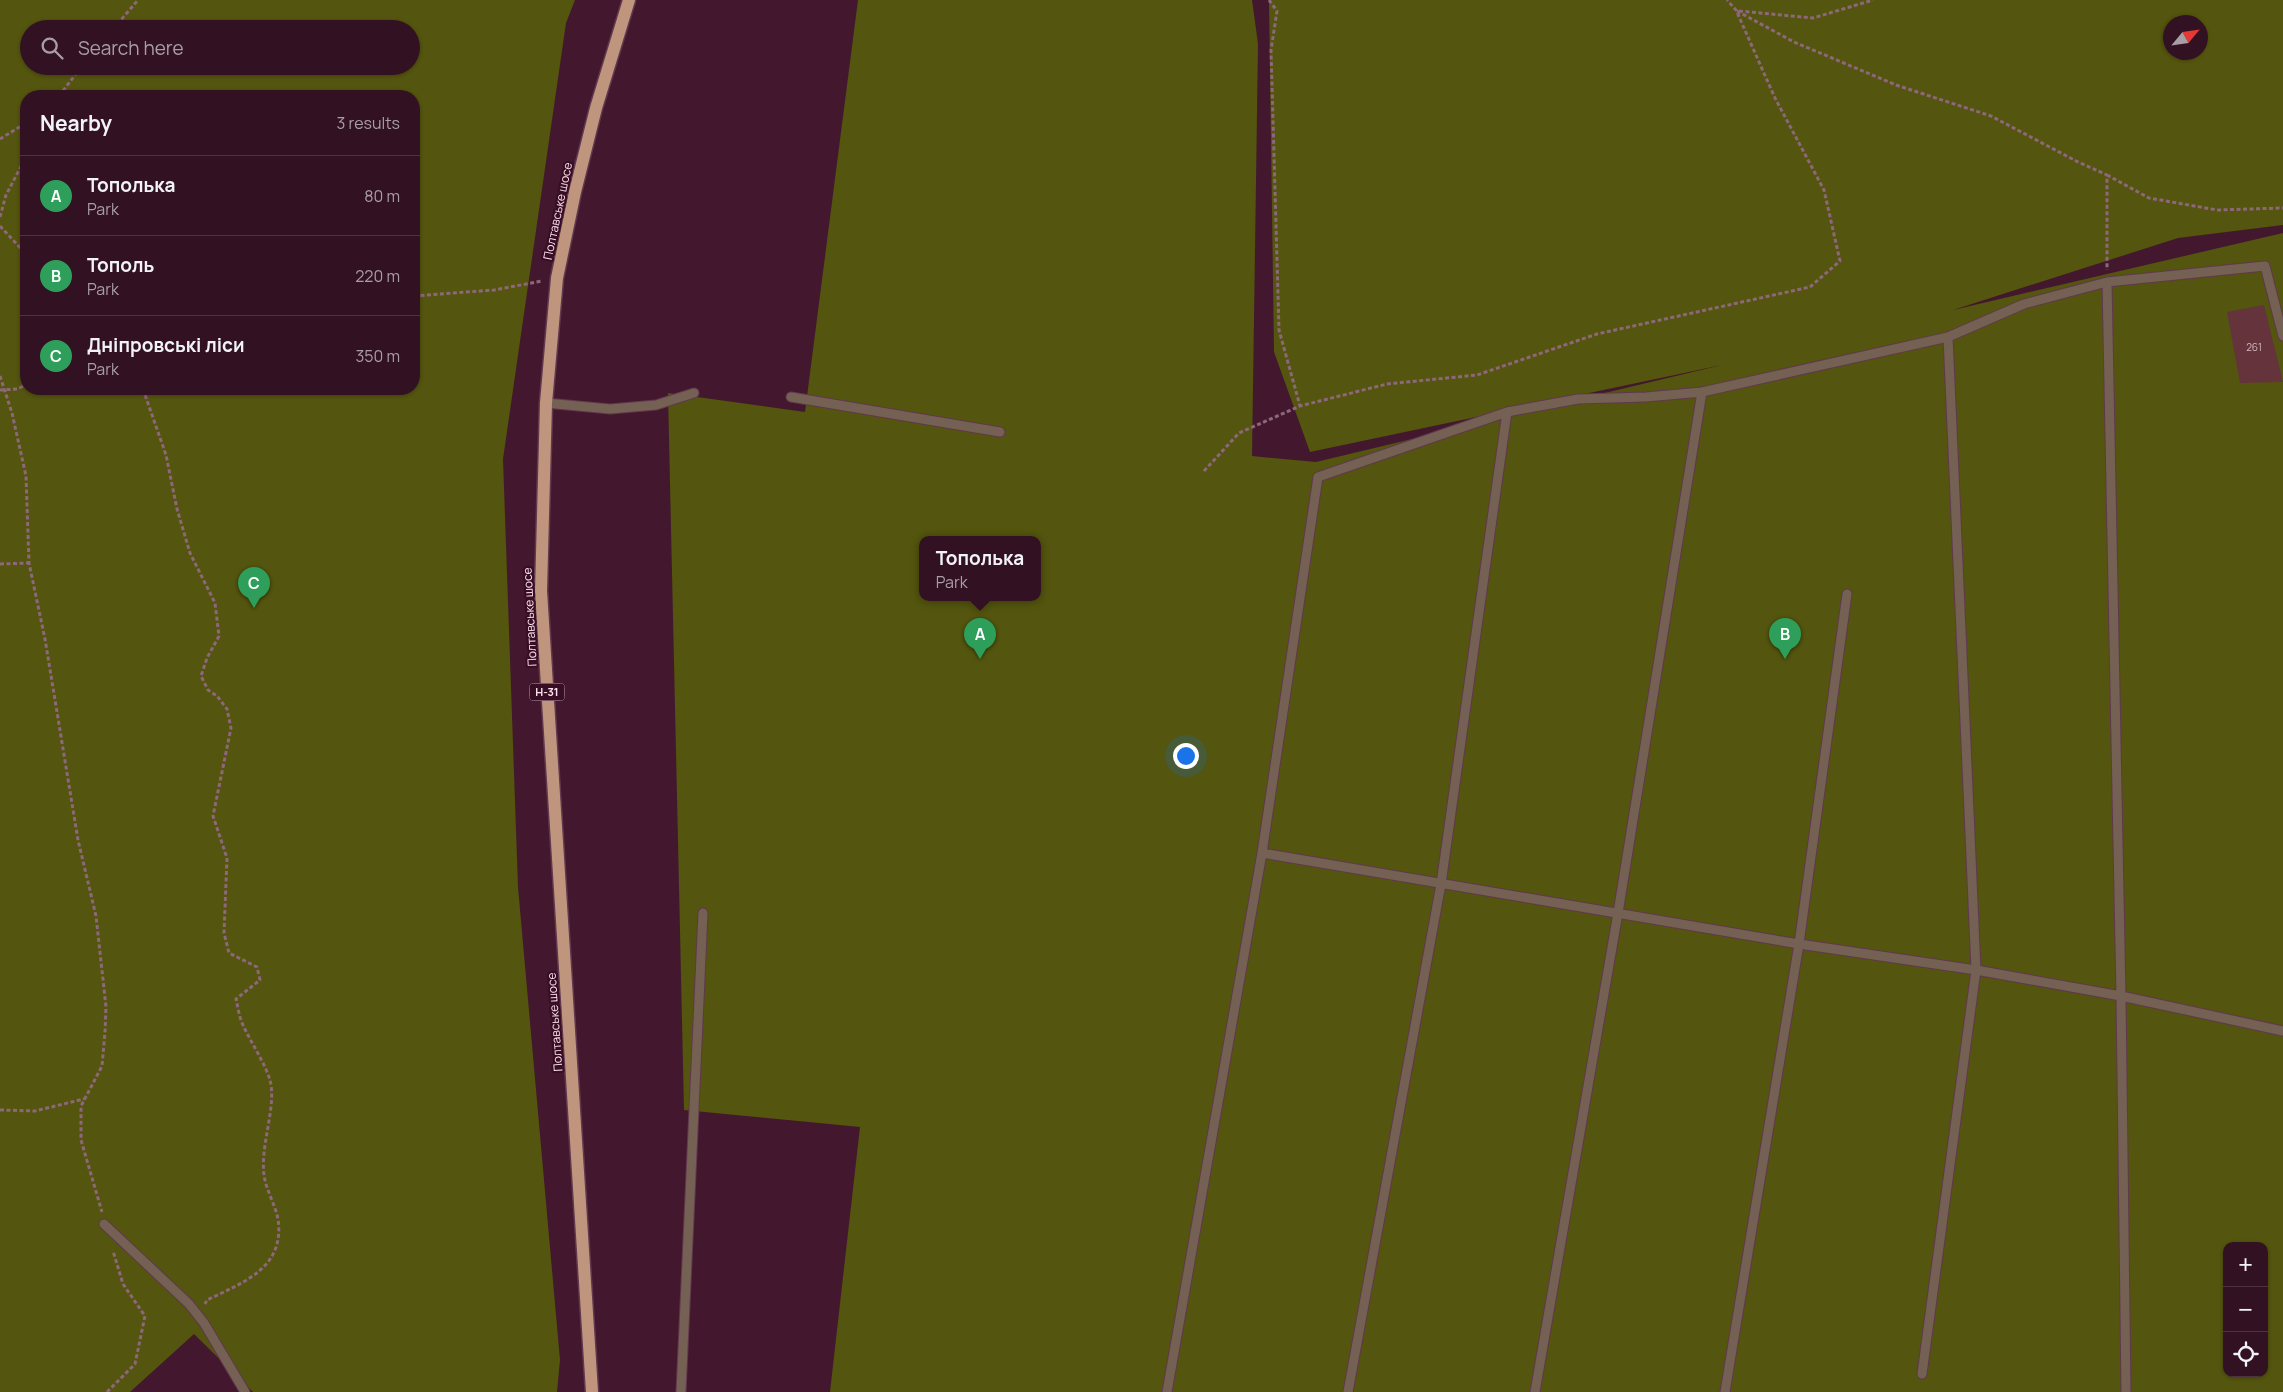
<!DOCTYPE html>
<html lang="en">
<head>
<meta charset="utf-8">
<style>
	:root { --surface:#321222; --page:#3d202f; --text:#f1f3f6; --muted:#a89ea5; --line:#4d3240; --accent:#b45309 }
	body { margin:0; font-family:Manrope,sans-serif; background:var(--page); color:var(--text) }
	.controls { position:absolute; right:15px; bottom:15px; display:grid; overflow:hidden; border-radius:10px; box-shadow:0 1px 4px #0004 }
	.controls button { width:45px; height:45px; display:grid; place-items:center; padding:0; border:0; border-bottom:1px solid var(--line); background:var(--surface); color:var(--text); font:25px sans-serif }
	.compass { position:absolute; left:2163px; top:15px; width:45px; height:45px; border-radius:50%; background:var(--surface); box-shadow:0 1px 4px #0004; rotate:61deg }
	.you { position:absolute; left:1185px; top:755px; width:18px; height:18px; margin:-12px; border:4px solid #fff; border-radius:50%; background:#1a73e8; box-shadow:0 0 0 8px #1a73e833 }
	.badge { display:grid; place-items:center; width:32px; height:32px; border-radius:50%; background:var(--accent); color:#fff; font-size:16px; font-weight:700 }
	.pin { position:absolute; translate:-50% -41px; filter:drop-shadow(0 1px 2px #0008) }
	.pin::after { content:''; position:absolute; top:26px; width:18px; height:15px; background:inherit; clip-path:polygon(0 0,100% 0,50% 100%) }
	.popup { position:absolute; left:919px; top:536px; width:122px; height:65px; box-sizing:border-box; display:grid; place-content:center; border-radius:10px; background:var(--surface); filter:drop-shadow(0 1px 4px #0005); font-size:16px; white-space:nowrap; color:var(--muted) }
	.popup b { font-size:19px; color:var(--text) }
	.popup::after { content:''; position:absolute; left:50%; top:100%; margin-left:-10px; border:10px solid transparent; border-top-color:var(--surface) }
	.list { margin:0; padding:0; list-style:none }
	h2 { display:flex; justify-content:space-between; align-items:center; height:65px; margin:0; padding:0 20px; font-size:21px }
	h2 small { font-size:16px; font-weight:400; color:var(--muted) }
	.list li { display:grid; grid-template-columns:32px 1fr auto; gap:15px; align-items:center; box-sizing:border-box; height:80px; padding:0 20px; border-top:1px solid var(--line) }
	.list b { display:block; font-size:19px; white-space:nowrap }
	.list p { margin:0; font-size:16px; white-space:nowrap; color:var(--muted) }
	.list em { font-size:16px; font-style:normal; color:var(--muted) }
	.icon { flex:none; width:28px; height:28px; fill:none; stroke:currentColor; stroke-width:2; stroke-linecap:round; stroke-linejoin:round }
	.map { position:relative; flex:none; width:2283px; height:1392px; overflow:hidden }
	.search { position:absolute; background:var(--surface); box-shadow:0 1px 4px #0004; left:20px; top:20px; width:400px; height:55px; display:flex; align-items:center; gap:12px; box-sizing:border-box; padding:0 18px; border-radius:28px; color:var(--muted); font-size:19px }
	.panel { position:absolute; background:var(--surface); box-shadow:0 1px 4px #0004; left:20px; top:90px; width:400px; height:305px; border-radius:20px }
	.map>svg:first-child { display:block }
</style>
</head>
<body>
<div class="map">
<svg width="2283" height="1392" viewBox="0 0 2283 1392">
	<rect width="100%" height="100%" fill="#43182e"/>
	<path fill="#54550e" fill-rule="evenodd" d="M0,0H575L566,23L503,459L518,887L560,1360L557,1392H253L194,1334L130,1392H0ZM29,29H411V66H29ZM26,96H414V389H26Z
		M858,0H1252L1258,44L1252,456L1316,462L1722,365L1310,452L1274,352L1269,0H2283V225L2178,238L1953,310L2283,233V1392H830L860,1127L684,1110L668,393L805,412ZM2170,22H2200V52H2170ZM922,540H1038V598H922ZM2227,1246H2264V1373H2227Z"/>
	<path fill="#65333b" d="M2264,305L2283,382L2240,383L2227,312Z"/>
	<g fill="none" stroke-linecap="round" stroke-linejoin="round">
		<g stroke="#61384d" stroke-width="11">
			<path id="service" d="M2107,282L2121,996L2126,1392
				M791,397L1000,432
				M546,403L610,409L656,405L694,393
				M1262,853L1799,944L1976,970L2121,996L2283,1031
				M104,1224L189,1304L204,1323L245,1392
				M1922,1374L1976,970L1948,337
				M681,1392L703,913
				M1167,1392L1262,853L1318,477L1507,412L1578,399L1646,397L1702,392L1948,337L2024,304L2107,282L2265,266L2283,336
				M1348,1392L1441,884L1507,412
				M1535,1392L1618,913L1702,392
				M1725,1392L1799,944L1847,594"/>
		</g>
		<g stroke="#61384d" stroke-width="15">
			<path id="primary" d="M592,1392L541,591L546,403L557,278L575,192L596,108L629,0"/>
		</g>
		<path stroke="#8d677a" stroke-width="3" stroke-dasharray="4 2.5" stroke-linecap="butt" d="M1269,0L1277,11L1271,50L1279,330L1300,406
			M1737,11L1794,42L1896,85L1991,116L2076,161L2107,175V270
			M1739,11L1813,18L1873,0
			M113,29L138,0
			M59,96L82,66
			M0,139L26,123
			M2107,175L2149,198L2217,210L2283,208
			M0,217L6,195L26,157
			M0,226L26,254
			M414,296L494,290L542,281
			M0,376L12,413L26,476L29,563L45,639L78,840L96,916L106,1007L105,1032L102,1066L81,1106V1140L102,1212
			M143,389L166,455L177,509L190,553L215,603L219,636L207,658L201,676L208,690L217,696L227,709L231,728L213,816L227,858L224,933L229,953L257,967L260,980L236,999C238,1007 239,1017 243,1025C251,1043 264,1061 270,1080C277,1106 260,1145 264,1175C266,1190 275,1204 278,1219C285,1268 244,1282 207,1300L205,1304
			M0,390L17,389L26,385
			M1204,471L1239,433L1300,406L1387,384L1477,375L1597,334L1810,287L1840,261L1824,190L1775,98L1736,10L1727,0
			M0,564L29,563
			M0,1110L35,1111L84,1099
			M107,1392L135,1364L145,1316L123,1284L113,1251"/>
		<use href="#service" stroke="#756054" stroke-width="9"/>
		<use href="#primary" stroke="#bf957d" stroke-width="12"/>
	</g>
	<g text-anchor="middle" stroke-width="4.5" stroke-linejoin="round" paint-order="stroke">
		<g font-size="10" fill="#d7b5c0">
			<text x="2254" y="351">261</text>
		</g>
		<rect fill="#380e24" stroke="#c2a1b1" stroke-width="1" x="529.5" y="683.5" width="35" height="17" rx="4"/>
		<g font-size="11" font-weight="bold" fill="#fde0ed">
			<text x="547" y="696">Н-31</text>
		</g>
		<g font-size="12" fill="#fde0ed" stroke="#380e24">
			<text transform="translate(558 211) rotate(-78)" y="4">Полтавське шосе</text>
			<text transform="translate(530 617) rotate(-93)" y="4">Полтавське шосе</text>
			<text transform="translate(555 1022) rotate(-94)" y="4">Полтавське шосе</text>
		</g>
	</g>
</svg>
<div class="controls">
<button>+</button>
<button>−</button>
<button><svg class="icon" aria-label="locate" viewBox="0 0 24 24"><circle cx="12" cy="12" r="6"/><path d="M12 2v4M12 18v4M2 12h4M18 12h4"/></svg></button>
</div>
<svg class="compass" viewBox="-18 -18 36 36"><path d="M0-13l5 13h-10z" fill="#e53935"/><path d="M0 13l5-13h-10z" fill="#a89ea5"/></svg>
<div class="you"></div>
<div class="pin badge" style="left:980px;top:659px;background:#2e9e5b">A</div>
<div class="popup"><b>Тополька</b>Park</div>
<div class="pin badge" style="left:1785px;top:659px;background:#2e9e5b">B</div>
<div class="pin badge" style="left:254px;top:608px;background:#2e9e5b">C</div>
<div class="search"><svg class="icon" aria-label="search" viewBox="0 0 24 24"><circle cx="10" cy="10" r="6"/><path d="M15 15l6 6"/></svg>Search here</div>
<section class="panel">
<h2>Nearby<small>3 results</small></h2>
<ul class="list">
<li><span class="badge" style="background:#2e9e5b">A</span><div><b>Тополька</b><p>Park</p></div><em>80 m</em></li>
<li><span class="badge" style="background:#2e9e5b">B</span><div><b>Тополь</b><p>Park</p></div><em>220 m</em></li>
<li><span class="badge" style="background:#2e9e5b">C</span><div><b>Дніпровські ліси</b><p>Park</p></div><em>350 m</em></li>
</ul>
</section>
</div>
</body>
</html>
